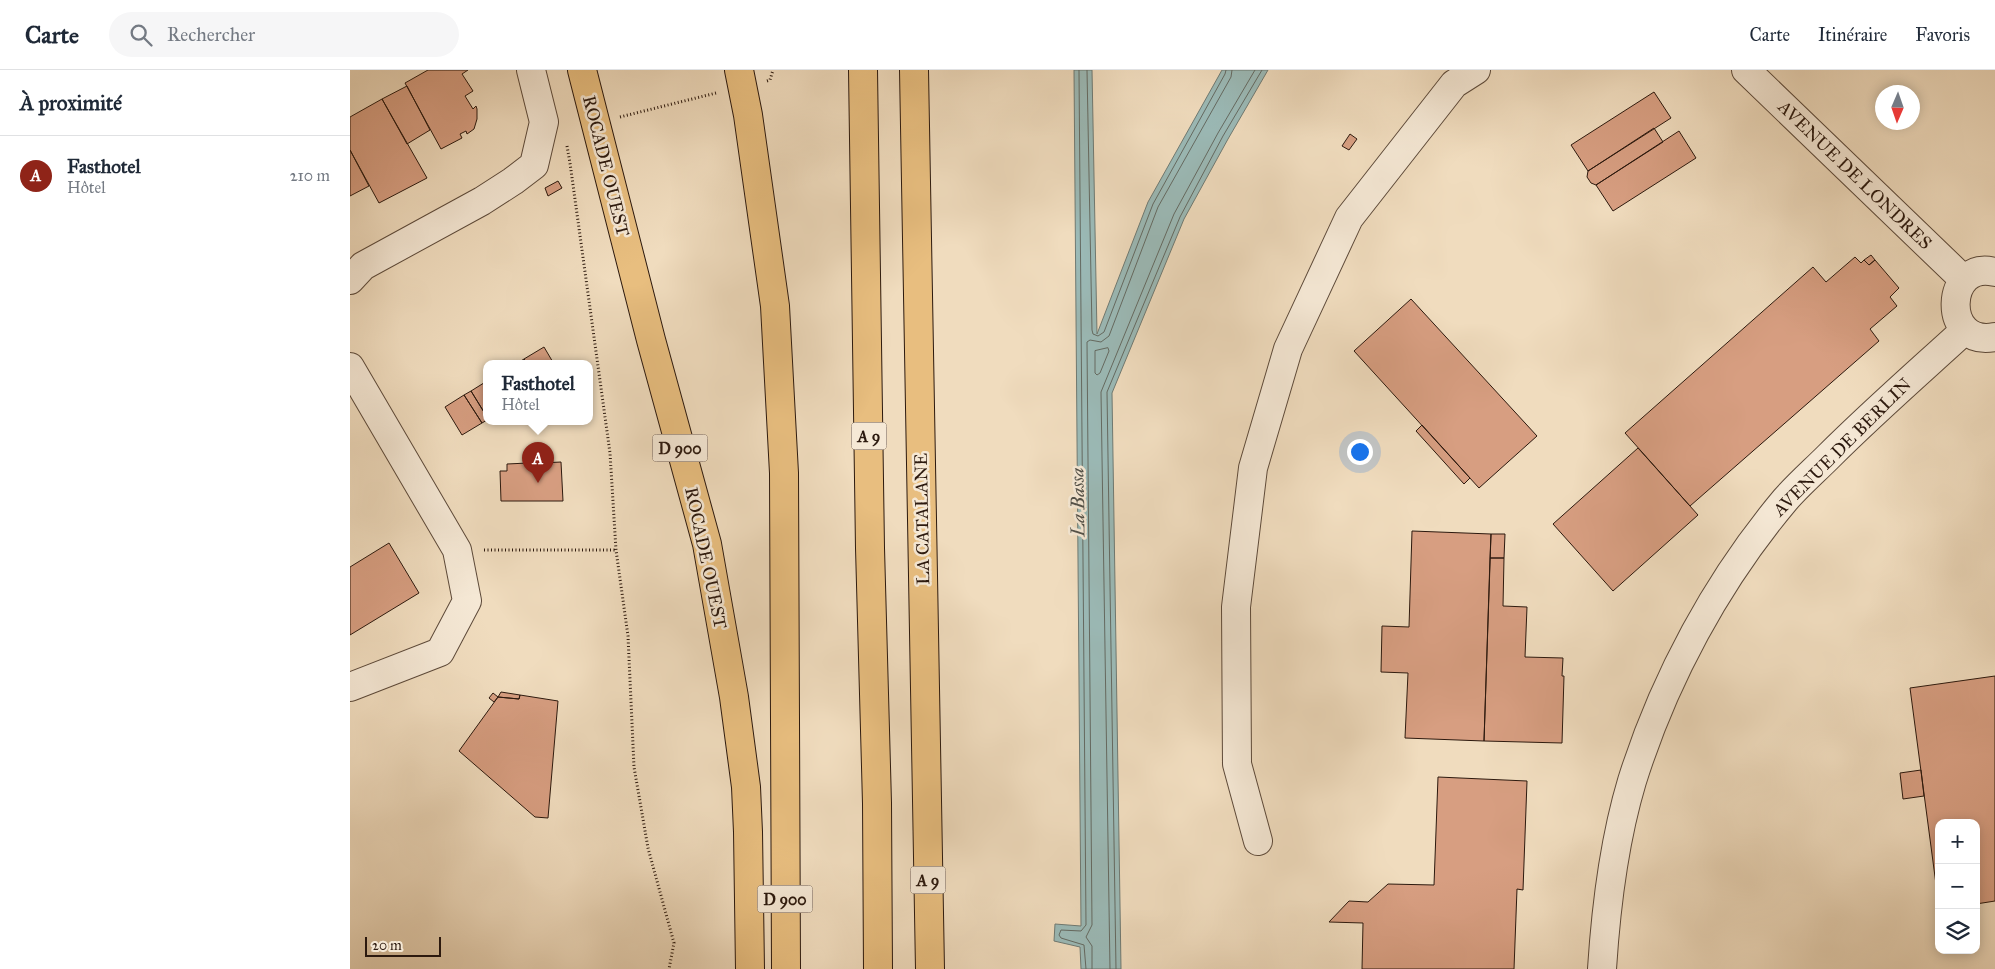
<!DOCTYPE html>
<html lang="fr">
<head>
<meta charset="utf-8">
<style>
	:root { --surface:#fff; --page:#f6f6f7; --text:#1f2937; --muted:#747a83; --line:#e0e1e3; --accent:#8f2418 }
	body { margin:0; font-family:"IM FELL Great Primer",serif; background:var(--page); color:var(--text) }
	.controls { position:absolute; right:15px; bottom:15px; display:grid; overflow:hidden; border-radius:10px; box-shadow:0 2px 12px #0003 }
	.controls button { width:45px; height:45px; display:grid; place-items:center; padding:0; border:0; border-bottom:1px solid var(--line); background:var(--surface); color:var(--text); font:25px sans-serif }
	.compass { position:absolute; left:1525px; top:15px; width:45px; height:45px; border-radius:50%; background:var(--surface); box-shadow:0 2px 12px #0003; rotate:182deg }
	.scale { position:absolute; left:15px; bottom:12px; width:76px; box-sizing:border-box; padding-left:5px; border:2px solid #2c190e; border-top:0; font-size:14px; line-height:18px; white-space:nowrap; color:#2c190e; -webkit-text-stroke:4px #f5e8d5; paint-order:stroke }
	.you { position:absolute; left:1009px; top:381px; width:18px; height:18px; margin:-12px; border:4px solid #fff; border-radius:50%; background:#1a73e8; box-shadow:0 0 0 8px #1a73e833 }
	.badge { display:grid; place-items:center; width:32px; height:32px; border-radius:50%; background:var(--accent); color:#fff; font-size:16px; font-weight:700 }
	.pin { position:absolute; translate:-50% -41px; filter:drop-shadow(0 1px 2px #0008) }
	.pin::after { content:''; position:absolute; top:26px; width:18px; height:15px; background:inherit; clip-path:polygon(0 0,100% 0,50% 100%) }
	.popup { position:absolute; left:133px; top:290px; width:110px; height:65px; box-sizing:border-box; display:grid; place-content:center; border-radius:10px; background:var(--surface); filter:drop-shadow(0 1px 4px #0005); font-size:16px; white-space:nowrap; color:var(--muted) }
	.popup b { font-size:19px; color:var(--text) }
	.popup::after { content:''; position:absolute; left:50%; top:100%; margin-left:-10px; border:10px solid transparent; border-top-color:var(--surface) }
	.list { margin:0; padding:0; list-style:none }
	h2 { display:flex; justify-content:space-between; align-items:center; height:65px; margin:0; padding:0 20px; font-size:21px }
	h2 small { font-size:16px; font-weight:400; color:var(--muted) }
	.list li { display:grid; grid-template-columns:32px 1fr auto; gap:15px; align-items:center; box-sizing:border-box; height:80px; padding:0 20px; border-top:1px solid var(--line) }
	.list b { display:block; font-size:19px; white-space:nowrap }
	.list p { margin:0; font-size:16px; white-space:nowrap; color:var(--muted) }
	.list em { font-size:16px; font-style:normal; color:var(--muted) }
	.icon { flex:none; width:28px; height:28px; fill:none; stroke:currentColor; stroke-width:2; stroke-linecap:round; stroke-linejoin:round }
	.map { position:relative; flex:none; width:1645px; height:899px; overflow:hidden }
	header { display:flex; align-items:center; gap:30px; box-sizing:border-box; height:70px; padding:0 25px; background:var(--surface); border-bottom:1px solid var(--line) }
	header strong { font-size:24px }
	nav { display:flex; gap:28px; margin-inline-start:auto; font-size:18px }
	.search { width:350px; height:45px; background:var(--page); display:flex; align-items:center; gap:12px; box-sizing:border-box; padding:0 18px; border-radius:28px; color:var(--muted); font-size:19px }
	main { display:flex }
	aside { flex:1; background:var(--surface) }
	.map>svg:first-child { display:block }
</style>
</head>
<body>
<header>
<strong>Carte</strong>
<div class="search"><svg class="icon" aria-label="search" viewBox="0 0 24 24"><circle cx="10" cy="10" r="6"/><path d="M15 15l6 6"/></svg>Rechercher</div>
<nav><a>Carte</a><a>Itinéraire</a><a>Favoris</a></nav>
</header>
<main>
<aside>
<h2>À proximité<small></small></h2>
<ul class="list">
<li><span class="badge">A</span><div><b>Fasthotel</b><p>Hôtel</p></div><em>210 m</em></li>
</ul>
</aside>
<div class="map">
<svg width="1645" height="899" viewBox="0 0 1645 899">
	<rect width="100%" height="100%" fill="#f0dcbe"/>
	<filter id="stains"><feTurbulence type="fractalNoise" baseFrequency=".004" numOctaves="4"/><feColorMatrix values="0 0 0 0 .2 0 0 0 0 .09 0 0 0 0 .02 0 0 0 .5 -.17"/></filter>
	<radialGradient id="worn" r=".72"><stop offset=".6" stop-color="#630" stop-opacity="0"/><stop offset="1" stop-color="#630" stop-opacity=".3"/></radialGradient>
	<path fill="#9bbab7" stroke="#6f7a73" d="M724,0H742L747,264L798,132L872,0H918L878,69L834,149L762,323L771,899H731L730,877L704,871L705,854L731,856Z"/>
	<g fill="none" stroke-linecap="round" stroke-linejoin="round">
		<path stroke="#646a62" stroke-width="1" d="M729,0L736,855L731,861L711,860L709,865L711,868L734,875L736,899
			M737,0L742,260L743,264L748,266L754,262L803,134L875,4L876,0
			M758,278L759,281L750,303L747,305L745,303V281Z
			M742,899V876L736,867L742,855L737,272L740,270L751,272L759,266L808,137L881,7L882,0
			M760,899L751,322L824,144L868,63L905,0
			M766,899L757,322L830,147L873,66L912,0"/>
	</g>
	<path fill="#d79e81" stroke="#2c190e" d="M78,0H118L112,4L123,21L115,26L123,39L126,36L127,39V49L124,59L117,64L116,61L110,64L112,68L91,79L55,13Z
		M57,16L80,60L57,74L32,29Z
		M1304,22L1321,48L1238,101L1221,75Z
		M32,29L77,108L29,133L0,80V47Z
		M1304,58L1313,72L1246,115L1241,113L1237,107L1238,101Z
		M1329,61L1346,88L1263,141L1246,115Z
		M1000,64L1007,69L999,80L992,76Z
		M0,80L19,116L0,126Z
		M208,111L212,118L198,126L195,118Z
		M1521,185L1525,190L1519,195L1514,190Z
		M1505,187L1511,193L1514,190L1519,195L1525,190L1549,218L1540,227L1547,236L1520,259L1529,271L1340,436L1275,363L1463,197L1476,212Z
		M1061,229L1187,366L1129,418L1004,281Z
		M194,277L204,294H177L174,289Z
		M174,289L177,294H166Z
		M137,311V347L121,321Z
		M121,321L137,347V350L132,353L114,325Z
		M114,325L132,353L112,365L95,337Z
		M1072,355L1120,408L1114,414L1066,361Z
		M1288,378L1348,445L1263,521L1203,454Z
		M178,380H190L191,393L211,392L213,431H151L150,401H157V394L178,393Z
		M1062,461L1141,464L1134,671L1055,668L1058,603L1031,602L1032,556L1059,557Z
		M1141,464H1155L1154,488H1140Z
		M39,473L69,523L0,565V497Z
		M1140,488H1154L1153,536L1177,537L1175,587L1213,588L1212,606H1214L1212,673L1134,671Z
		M1645,606V831L1626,834V753H1589V837L1560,618Z
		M151,622L170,625L169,629L148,627Z
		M143,623L148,627L144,632L139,628Z
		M170,625L208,631L198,748L185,747L109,681L148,627L169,629Z
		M1571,700L1574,726L1553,729L1550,703Z
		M1088,707L1177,711L1173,820L1167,819L1164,899H1012L1013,853L979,852L999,831L1018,832L1038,814L1084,815Z"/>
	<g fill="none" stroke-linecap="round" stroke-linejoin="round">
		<g stroke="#5d4a3a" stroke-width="30">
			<path id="minor" d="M1396,0L1614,210
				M1645,202C1594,189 1591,278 1645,267
				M0,210L13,196L132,131L163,111L184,95L194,52L181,0
				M0,297L107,480L117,531L90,582L0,617
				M908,771L887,694L886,537L903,398L938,279L999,148L1104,14L1126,0
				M1252,899C1256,836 1264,771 1282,711C1314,609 1367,511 1435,430C1448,415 1464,401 1478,387C1522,343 1569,302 1615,260"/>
		</g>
		<g stroke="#2c190e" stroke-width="30">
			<path id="highway" d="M232,0L301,270L357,474L384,627L396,717L398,762L400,899
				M389,0L398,45L425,236L434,403L436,899
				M513,0L520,478L527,733L528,899
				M564,0L580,899"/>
		</g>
		<path stroke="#2c190e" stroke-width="3" stroke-dasharray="1 2.5" stroke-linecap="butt" d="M417,11L420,10L423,0
			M270,47L366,23
			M217,76L220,93L260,383L266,480L278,566L284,697L298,778L324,873L319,899
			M134,480H266"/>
		<use href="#minor" stroke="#f5e8d5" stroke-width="28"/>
		<use href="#highway" stroke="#e8be7f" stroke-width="28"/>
	</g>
	<g text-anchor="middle" stroke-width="5" stroke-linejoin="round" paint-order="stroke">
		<g fill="#f5e8d5" stroke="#68574a" stroke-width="1">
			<rect x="501.5" y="352.5" width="35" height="27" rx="4"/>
			<rect x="302.5" y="364.5" width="55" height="27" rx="4"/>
			<rect x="560.5" y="796.5" width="35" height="27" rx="4"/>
			<rect x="407.5" y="815.5" width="55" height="27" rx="4"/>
		</g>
		<g font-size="16" font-weight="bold" fill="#2c190e">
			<text x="519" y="372">A 9</text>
			<text x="330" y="384">D 900</text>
			<text x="578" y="816">A 9</text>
			<text x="435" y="835">D 900</text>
		</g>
		<g font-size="18" fill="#2c190e" stroke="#f5e8d5">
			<text transform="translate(256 96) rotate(76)" y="6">ROCADE OUEST</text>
			<text transform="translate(1505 105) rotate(44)" y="6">AVENUE DE LONDRES</text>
			<text transform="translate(1492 377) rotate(-45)" y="6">AVENUE DE BERLIN</text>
			<text transform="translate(572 449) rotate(-91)" y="6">LA CATALANE</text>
			<text transform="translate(356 488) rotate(78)" y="6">ROCADE OUEST</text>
		</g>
		<g font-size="19" font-style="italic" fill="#535149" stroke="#f5e8d5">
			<text transform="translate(727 432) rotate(-91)" y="7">La Bassa</text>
		</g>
	</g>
	<rect width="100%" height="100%" filter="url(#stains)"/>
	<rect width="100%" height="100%" fill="url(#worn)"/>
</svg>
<div class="controls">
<button>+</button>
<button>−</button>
<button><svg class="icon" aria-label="layers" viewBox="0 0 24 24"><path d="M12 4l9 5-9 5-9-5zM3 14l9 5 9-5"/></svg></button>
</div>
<svg class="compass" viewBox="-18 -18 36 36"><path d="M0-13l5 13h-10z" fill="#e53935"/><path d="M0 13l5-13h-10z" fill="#747a83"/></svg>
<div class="scale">20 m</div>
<div class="you"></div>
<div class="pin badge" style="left:188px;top:413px">A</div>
<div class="popup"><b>Fasthotel</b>Hôtel</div>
</div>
</main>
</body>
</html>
